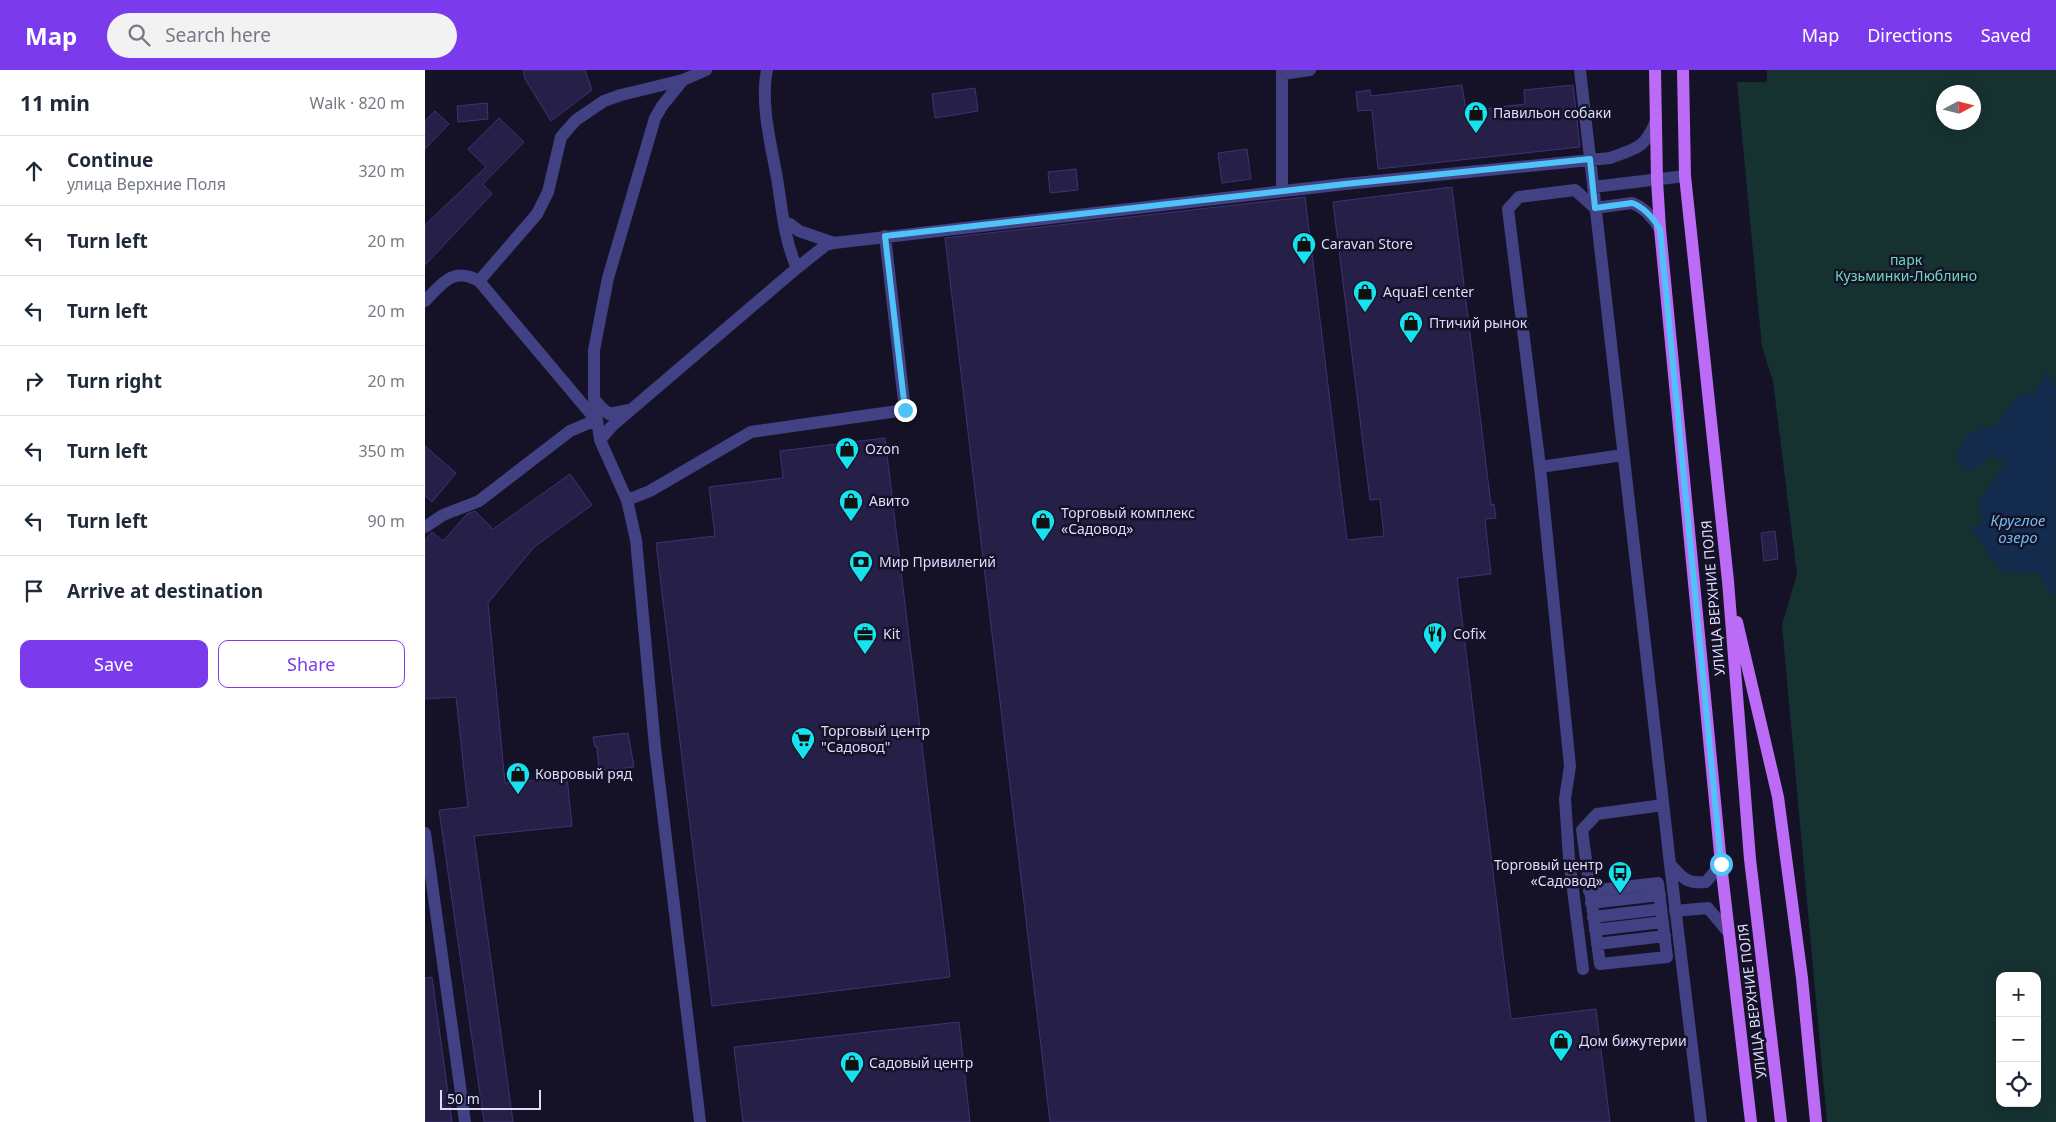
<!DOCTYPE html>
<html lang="en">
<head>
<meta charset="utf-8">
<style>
	:root { --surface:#fff; --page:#f2f2f3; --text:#1f2937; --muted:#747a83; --line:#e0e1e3; --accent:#7c3aed }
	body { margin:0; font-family:"Noto Sans",sans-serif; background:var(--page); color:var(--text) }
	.controls { position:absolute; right:15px; bottom:15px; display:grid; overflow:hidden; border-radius:10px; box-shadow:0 2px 12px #0003 }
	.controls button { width:45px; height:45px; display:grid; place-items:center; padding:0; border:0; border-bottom:1px solid var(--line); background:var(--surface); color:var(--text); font:25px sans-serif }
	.compass { position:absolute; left:1511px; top:15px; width:45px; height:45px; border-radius:50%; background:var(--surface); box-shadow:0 2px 12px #0003; rotate:83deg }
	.scale { position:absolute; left:15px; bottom:12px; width:101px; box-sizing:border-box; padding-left:5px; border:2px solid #dedcfd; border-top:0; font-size:14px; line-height:18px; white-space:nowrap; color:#dedcfd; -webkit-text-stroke:4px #151228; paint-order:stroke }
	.stop { position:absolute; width:15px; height:15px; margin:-11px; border:4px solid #4fc3f7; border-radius:50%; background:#fff }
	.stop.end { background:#4fc3f7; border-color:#fff; box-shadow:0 1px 5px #0008 }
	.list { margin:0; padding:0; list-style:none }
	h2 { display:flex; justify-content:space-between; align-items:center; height:65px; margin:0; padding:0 20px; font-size:21px }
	h2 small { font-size:16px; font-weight:400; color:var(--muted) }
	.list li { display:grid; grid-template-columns:32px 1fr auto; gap:15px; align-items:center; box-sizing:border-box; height:70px; padding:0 20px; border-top:1px solid var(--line) }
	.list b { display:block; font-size:19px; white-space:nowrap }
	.list p { margin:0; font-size:16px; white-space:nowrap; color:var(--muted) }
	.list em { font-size:16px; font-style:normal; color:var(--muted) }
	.actions { display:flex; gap:10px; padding:15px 20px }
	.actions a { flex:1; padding:11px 0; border:1px solid var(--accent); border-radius:10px; text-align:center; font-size:18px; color:var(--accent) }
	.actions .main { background:var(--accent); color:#fff }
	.icon { flex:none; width:28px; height:28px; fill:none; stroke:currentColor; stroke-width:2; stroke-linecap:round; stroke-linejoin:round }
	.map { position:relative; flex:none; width:1631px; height:1052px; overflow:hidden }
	header { display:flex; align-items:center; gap:30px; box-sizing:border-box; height:70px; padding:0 25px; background:var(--accent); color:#fff }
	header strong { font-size:24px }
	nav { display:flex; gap:28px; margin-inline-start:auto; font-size:18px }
	.search { width:350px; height:45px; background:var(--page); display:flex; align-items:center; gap:12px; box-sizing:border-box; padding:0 18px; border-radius:28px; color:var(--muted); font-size:19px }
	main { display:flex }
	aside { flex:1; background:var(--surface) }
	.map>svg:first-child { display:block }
</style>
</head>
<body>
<header>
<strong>Map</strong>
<div class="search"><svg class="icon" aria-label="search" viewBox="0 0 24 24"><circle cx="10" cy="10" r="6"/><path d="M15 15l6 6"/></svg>Search here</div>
<nav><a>Map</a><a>Directions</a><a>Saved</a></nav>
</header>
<main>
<aside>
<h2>11 min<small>Walk · 820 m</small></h2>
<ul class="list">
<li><svg class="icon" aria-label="ahead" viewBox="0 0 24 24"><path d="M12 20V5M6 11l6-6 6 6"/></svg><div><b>Continue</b><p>улица Верхние Поля</p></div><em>320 m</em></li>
<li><svg class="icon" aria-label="left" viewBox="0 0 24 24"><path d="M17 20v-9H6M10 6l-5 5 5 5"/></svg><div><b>Turn left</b></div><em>20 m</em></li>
<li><svg class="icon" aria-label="left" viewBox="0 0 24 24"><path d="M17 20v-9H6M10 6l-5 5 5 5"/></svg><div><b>Turn left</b></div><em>20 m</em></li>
<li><svg class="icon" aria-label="right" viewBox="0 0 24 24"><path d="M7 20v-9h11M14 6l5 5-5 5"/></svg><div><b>Turn right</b></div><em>20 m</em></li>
<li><svg class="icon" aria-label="left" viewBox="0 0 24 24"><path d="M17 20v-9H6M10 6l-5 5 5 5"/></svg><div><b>Turn left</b></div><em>350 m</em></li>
<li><svg class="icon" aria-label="left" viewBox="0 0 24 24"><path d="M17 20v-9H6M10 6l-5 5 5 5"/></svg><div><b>Turn left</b></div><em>90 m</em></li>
<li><svg class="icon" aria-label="arrive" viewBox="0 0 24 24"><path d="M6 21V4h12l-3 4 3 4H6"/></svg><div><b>Arrive at destination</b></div></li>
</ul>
<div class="actions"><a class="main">Save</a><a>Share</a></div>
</aside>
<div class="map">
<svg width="1631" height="1052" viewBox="0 0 1631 1052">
	<rect width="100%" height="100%" fill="#151228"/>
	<path fill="#163230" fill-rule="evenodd" d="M1342,0H1631V1052H1402L1357,555L1372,504L1348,311L1337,277L1312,12H1342ZM1518,22H1548V52H1518ZM1575,906H1612V1033H1575Z"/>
	<path fill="#132b4c" d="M1621,302L1631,319L1630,529L1613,503L1576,502L1547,459L1557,450L1553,432L1581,393L1568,385L1543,402L1533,393V380L1546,363L1573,354L1594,324L1610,322Z"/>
	<path fill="#262048" stroke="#3d3372" d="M98,0H160L167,20L126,51L100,9Z
		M1037,15L1041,41L1100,34L1099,20L1148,15L1155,77L953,99L947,40L933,41L931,22L945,20L946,26Z
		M550,18L553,41L510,48L507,24Z
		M62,33L63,49L33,52L32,36Z
		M10,41L24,54L0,79V51Z
		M74,48L99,72L58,114L67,124L0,195V155L61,97L43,79Z
		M822,79L826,109L797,113L793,83Z
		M651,99L653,120L625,123L623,102Z
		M1027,117L1066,435L1069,434L1071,448L1060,449L1066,504L1032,508L1086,949L1171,939L1185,1052H625L520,168L880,127L922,470L959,466L955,429L945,430L908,132Z
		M460,368L525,907L287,936L231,473L290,466L284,417L358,408L355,381Z
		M0,376L31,403L7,432L0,426Z
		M145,404L167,435L109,477L63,533L80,713L142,707L147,756L49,766L88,1052H59L14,740L43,737L31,627L0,629V470L7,462L18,471L42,444L50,441L68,459Z
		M1350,461L1353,489L1339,491L1336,463Z
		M203,663L209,697L174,701L172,677H170L168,667Z
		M7,907L27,1052H0V908Z
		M534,952L545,1052H318L309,977Z"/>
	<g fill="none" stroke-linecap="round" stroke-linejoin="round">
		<path stroke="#414184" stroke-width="12" d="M342,0C335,32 346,75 352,108C357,138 359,170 372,198
			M1155,0L1245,794L1276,1052
			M858,4L885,0
			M1168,117L1260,106
			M857,121V0
			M359,152L365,154L374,161L409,173
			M54,211L112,144L123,122L136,67L151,50L179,31L196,25L258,10
			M0,231C17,214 28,196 54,211L171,350
			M169,329L176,337L184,344L204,340
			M175,370L187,356L372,198L401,175L409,173L920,114L1185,88C1212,78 1219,79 1231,51
			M1115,397L1198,385
			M202,430L225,421L326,362L480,340L460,166
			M0,457L18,445L54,431L145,361L171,350
			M0,763L40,1052
			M1245,794C1258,808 1261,814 1281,812L1296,794
			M1233,813L1242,887L1175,894L1157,760L1172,744L1238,735
			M1164,821L1233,813
			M1166,833L1235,825
			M1250,841L1283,838L1303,862
			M1168,847L1236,839
			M1170,860L1238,852
			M1172,874L1240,866
			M1158,899L1144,788L1140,729L1145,696L1115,397L1083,139L1094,127L1150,120L1170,138L1207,133C1219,137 1228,148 1235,159
			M275,1052L230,677L211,470L202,430L175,370L169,329V280L183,208L230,48L237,36L258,10L281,0"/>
		<path stroke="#bb6bf5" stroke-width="12" d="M1230,0L1232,110L1235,159L1296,794L1326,1052
			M1258,0L1260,106L1303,511L1325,789L1356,1052
			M1312,552L1353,727L1377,908L1391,1052"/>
	</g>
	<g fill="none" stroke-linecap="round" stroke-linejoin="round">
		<path stroke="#4fc3f7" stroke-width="6" d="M480,340L460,166L920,114L1165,89L1170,138L1207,133C1219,137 1228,148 1235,159L1296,794"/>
	</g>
	<defs>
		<g id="shop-pin" transform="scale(1.25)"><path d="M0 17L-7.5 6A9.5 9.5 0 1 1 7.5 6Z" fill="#16e3ef" stroke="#151228"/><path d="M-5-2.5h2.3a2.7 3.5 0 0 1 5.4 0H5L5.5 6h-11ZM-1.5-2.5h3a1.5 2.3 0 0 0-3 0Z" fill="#111"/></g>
		<g id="bank-pin" transform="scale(1.25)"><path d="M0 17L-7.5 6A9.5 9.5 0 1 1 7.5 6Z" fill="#16e3ef" stroke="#151228"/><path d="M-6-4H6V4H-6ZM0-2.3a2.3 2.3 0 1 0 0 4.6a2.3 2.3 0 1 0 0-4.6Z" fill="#111"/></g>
		<g id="office-pin" transform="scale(1.25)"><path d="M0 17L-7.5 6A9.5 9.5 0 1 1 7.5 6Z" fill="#16e3ef" stroke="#151228"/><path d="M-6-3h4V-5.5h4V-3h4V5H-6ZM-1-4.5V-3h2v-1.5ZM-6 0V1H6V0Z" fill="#111"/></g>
		<g id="restaurant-pin" transform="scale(1.25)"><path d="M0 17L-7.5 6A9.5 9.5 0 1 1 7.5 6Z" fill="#16e3ef" stroke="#151228"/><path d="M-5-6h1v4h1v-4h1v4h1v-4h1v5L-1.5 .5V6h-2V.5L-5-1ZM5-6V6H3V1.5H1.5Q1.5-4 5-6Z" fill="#111"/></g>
		<g id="supermarket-pin" transform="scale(1.25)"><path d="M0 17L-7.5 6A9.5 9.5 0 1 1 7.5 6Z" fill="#16e3ef" stroke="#151228"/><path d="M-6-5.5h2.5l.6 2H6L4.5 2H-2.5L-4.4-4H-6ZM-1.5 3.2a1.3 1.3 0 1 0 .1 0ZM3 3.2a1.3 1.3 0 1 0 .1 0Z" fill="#111"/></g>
		<g id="bus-pin" transform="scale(1.25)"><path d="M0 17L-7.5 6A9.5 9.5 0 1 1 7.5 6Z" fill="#16e3ef" stroke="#151228"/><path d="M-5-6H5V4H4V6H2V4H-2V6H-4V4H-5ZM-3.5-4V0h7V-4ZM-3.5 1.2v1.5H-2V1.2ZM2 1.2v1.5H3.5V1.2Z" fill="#111"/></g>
	</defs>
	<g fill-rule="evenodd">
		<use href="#shop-pin" x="1051" y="43"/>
		<use href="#shop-pin" x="879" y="174"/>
		<use href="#shop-pin" x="940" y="222"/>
		<use href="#shop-pin" x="986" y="253"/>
		<use href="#shop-pin" x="422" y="379"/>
		<use href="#shop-pin" x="426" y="431"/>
		<use href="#shop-pin" x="618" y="451"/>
		<use href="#bank-pin" x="436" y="492"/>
		<use href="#office-pin" x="440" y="564"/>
		<use href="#restaurant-pin" x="1010" y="564"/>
		<use href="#supermarket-pin" x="378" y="669"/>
		<use href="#shop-pin" x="93" y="704"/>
		<use href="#bus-pin" x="1195" y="803"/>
		<use href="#shop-pin" x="1136" y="971"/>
		<use href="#shop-pin" x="427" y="993"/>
	</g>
	<g text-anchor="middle" stroke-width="5" stroke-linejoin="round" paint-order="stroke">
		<g font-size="14" fill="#dedcfd" stroke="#151228" text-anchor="start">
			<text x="1068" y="48">Павильон собаки</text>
			<text x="896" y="179">Caravan Store</text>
			<text x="958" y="227">AquaEl center</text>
			<text x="1004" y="258">Птичий рынок</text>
			<text x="440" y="384">Ozon</text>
			<text x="444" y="436">Авито</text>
			<text x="636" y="448">Торговый комплекс<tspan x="636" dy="16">«Садовод»</tspan></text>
			<text x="454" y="497">Мир Привилегий</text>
			<text x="458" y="569">Kit</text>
			<text x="1028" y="569">Cofix</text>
			<text x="396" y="666">Торговый центр<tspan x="396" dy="16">"Садовод"</tspan></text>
			<text x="110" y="709">Ковровый ряд</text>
			<text x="1178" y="800" text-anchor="end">Торговый центр<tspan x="1178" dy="16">«Садовод»</tspan></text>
			<text x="1154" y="976">Дом бижутерии</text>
			<text x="444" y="998">Садовый центр</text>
		</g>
		<g font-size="14" fill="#6cd9b9" stroke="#151228">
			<text x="1481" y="195">парк<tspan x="1481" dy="16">Кузьминки-Люблино</tspan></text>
		</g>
		<g font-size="14" fill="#dedcfd" stroke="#151228">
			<text transform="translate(1288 528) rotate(-95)" y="5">УЛИЦА ВЕРХНИЕ ПОЛЯ</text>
			<text transform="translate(1327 931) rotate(-97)" y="5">УЛИЦА ВЕРХНИЕ ПОЛЯ</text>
		</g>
		<g font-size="15" font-style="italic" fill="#71bef5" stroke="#151228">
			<text x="1593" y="456">Круглое<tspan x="1593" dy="17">озеро</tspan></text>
		</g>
	</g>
</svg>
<div class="controls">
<button>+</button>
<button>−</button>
<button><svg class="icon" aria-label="locate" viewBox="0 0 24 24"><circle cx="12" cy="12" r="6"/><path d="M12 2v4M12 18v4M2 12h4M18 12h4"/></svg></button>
</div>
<svg class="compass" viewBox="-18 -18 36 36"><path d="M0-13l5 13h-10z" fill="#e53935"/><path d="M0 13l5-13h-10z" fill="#747a83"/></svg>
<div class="scale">50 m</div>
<div class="stop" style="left:1296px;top:794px"></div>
<div class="stop end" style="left:480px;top:340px"></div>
</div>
</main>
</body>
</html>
